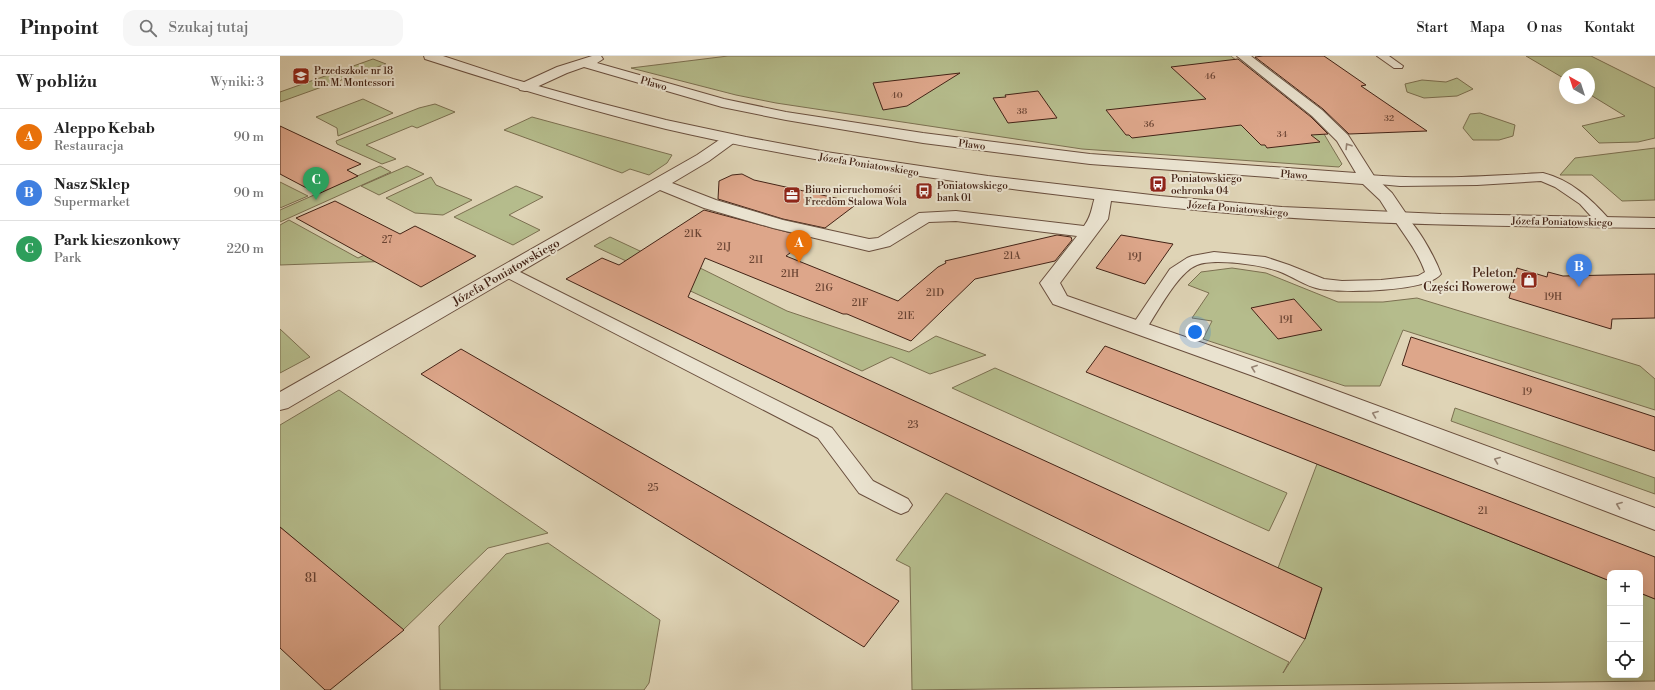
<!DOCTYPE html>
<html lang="pl">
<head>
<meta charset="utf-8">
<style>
	:root { --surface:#fff; --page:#f6f6f6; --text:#222; --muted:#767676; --line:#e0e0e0; --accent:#db2777 }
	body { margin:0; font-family:"Libre Bodoni",serif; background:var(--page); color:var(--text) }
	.controls { position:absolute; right:12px; bottom:12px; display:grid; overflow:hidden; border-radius:8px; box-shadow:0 4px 16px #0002 }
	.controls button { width:36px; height:36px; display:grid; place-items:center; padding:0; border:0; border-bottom:1px solid var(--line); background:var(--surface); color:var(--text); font:20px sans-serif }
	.compass { position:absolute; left:1279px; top:12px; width:36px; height:36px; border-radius:50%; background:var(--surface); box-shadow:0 4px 16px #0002; rotate:321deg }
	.you { position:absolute; left:915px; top:276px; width:14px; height:14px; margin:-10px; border:3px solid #fff; border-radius:50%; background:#1a73e8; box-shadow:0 0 0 6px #1a73e833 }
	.badge { display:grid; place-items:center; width:26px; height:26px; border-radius:50%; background:var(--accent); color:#fff; font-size:13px; font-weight:700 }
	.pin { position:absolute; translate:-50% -33px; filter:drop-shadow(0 1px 2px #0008) }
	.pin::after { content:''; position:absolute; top:21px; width:14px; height:12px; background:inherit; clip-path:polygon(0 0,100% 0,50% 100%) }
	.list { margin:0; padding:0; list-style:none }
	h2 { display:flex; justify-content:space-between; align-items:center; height:52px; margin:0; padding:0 16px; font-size:17px }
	h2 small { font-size:13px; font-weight:400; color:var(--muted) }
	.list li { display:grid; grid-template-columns:26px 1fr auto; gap:12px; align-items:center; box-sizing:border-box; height:56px; padding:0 16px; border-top:1px solid var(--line) }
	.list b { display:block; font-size:15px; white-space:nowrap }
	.list p { margin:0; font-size:13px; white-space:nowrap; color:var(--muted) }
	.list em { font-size:13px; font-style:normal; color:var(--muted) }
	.icon { flex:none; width:22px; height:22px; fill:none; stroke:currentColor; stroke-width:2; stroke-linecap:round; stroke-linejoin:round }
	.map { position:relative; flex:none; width:1375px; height:634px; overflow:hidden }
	header { display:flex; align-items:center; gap:24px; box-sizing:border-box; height:56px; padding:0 20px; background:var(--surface); border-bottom:1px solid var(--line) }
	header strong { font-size:19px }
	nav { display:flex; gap:22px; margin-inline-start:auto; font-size:14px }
	.search { width:280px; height:36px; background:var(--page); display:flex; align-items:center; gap:10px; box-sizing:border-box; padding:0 14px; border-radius:12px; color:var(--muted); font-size:15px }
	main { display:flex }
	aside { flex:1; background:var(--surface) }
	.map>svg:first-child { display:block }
</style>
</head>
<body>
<header>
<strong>Pinpoint</strong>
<div class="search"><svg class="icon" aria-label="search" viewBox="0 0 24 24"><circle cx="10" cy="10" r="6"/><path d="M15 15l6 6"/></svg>Szukaj tutaj</div>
<nav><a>Start</a><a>Mapa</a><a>O nas</a><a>Kontakt</a></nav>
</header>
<main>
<aside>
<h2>W pobliżu<small>Wyniki: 3</small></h2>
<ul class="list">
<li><span class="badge" style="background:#e8710a">A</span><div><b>Aleppo Kebab</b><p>Restauracja</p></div><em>90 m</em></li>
<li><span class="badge" style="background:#3f7fe0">B</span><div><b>Nasz Sklep</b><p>Supermarket</p></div><em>90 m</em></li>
<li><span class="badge" style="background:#2e9e5b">C</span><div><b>Park kieszonkowy</b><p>Park</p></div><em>220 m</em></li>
</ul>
</aside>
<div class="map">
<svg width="1375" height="634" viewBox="0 0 1375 634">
	<rect width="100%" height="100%" fill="#dfd4b6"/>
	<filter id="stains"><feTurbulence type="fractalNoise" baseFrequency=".005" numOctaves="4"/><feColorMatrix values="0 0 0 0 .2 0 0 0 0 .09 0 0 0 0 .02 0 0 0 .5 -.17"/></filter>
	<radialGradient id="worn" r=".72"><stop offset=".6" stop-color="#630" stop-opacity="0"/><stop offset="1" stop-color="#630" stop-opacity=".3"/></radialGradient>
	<path fill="#b5bc8c" stroke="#7c7051" d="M448,0H951L1044,78L1062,108L1059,111L802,93L496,47L456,39L351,12Z
		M1246,0H1311L1375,32V82L1358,86L1319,87L1302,70L1345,60L1309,38V18H1285V23Z
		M93,3L106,8L0,46V36Z
		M1177,22L1193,33L1177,40L1144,42L1127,36L1125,28L1142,24L1166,26Z
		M83,43L113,57L58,80L57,72L36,61Z
		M155,48L175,56L137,72L132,70L86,89L116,103L102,108L57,88L56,85L139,52Z
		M1200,57L1235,69L1233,80L1219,84H1193L1183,72L1190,58Z
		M252,61L392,99L387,107L369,119L350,113L342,117L224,74Z
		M1375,92V144L1342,145L1312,119H1280L1295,102Z
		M100,110L111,116L0,166V154Z
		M127,110L144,118L99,139L81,130Z
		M151,121L156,129L192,144L163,159L135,157L106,142Z
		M0,126L28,140L0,152Z
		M236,130L263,141L229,159L260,174L233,189L174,161Z
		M9,164L78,202L96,194L115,205L0,209V169Z
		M330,181L375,202L410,207L507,255L629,296L656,280L706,299L650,318L611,301L582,315L314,190Z
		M952,212L986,217L1058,246H1103L1137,242L1360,310L1375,323V354L1123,274L1100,330H1065L923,283L932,265L912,262L929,237L908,229L921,216Z
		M0,273L30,301L0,317Z
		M715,312L1007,437L989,475L672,332Z
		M59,334L268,477L208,492L123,574L0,471V369Z
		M1175,352L1375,422V438L1171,365Z
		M1037,408L1330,525V619H1360V537L1375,543V625L632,634L630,511L616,504L666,437L1009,606L1003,617L1025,583L1042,533L998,512Z
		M268,487L380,564L369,627L364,634H160L159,570L226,498Z"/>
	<path fill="#dda68a" stroke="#432316" d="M983,0H1044L1086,29L1081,30L1147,75L1069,78L1043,53L975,1Z
		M958,3L1031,61L1048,78L1031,79L1040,86L987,92L985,89H981L961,69L852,82L849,79H846L826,54L926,43L891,11Z
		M680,17L627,50L603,54L593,27Z
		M758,35L777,62L728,67L713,42L726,41L725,39Z
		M0,70L81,108L67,114L78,120L38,138L0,118Z
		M462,118L474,124L578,147L545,172L503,163L438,143L439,125L452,119Z
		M55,145L120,178L135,170L196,200L141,231L16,162Z
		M424,154L530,182L506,200L618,245L658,211L666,207L665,205L777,179L791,181L792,184L775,205L695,223L631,285L567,258H563L425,202L408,241L1042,532L1025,583L286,223L322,202L339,209Z
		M841,179L893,188L865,228L816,212Z
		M1237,212L1267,221L1268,216L1283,220L1375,218V262L1332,263L1331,273L1229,242Z
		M1014,243L1042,274L998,283L971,252Z
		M1131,281L1375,361V395L1122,309Z
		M825,290L1375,501V543L1360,537V517H1330V525L806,316Z
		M181,293L619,545L584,591L141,318Z
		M0,471L124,574L50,634H45L0,592Z"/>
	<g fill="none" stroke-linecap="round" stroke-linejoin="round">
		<g stroke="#6a4f3e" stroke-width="2">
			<path id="service" d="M1097,0H1109L1123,10L1122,12H1114Z
				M1263,117C1291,124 1311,143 1329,163L1331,166L1329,169L1324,170L1319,169L1300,148L1275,131L1261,125L1197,129L1120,130L1088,127L1083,126L1081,123L1083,120L1088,119C1146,124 1205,120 1263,117Z
				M1120,158C1134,161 1156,204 1161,218C1148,236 1062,237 1040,233C1025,230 1012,220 998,215C981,209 934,202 917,209C898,216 877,257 865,275L859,277L853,275L851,271L890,213L907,202L912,200L934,196L985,201L1009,209L1044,223L1062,225L1101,224L1138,220L1145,216C1138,196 1125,180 1113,162L1115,159Z
				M226,210L232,212L552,372L593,425L628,443L632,449L628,455L621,458L614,455L579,437L538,382L220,218L218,215L220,212Z"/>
		</g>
		<g stroke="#6a4f3e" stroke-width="2">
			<path id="minor" d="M312,0H321L323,3L317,7L444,43L506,56L643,77L810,98L1076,117L1057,85L1032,60L957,0H971L1042,54L1068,79L1094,120L1112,137L1129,162L1126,166L1120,167L1114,166L1100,144L1083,128L810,108L643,87L506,64L442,51L304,11L287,17L250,34L245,35L240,34L238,31L240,28L277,11Z
				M450,78L455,80L458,83L455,86L429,105L392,127L436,144L503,164L589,183L598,182L639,157L676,155L804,170C814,157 811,146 818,135L824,134L830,135L832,139L828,163L780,227L787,240L992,311L1375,452V474L976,321L773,248L760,227L797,180L676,165L649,166L610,190L589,195L493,172L424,152L380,134L8,352L0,354V336L417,99L445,80Z"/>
		</g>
		<g stroke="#6a4f3e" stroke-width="2">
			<path id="tertiary" d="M144,0H163L233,23L312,45L386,64L466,81L546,96L708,120L880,140L1002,151L1161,158L1375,162V172C1250,170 1124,170 999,161C926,156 854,148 781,139C648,123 516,103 386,73C305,53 225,29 145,3Z"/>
		</g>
		<use href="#service" fill="#eae3d0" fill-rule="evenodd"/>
		<use href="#minor" fill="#eae3d0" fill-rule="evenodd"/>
		<use href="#tertiary" fill="#eae3d0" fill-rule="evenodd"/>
	</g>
	<defs><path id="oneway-chevron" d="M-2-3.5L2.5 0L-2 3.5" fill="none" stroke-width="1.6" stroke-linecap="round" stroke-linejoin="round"/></defs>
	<g stroke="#968373">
		<use href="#oneway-chevron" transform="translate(1068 90) rotate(-122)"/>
		<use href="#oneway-chevron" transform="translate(974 312) rotate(-160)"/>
		<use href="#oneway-chevron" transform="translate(1095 358) rotate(-159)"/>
		<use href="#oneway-chevron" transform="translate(1217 404) rotate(-159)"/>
		<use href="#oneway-chevron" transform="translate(1339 449) rotate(-159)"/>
	</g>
	<defs>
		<g id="school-square" transform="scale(0.9)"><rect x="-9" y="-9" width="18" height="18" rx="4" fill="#8f2418" stroke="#eae3d0"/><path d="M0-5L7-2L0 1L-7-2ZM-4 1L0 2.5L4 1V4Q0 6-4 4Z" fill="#fff"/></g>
		<g id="bus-square" transform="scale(0.9)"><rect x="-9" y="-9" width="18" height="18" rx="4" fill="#8f2418" stroke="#eae3d0"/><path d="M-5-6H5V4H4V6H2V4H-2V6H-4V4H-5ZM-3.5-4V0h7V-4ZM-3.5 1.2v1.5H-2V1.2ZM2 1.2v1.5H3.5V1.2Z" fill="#fff"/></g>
		<g id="office-square" transform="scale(0.9)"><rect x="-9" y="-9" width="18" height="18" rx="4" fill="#8f2418" stroke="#eae3d0"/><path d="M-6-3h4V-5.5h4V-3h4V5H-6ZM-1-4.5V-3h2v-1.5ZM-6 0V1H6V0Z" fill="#fff"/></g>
		<g id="shop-square" transform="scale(0.9)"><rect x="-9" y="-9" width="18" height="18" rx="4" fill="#8f2418" stroke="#eae3d0"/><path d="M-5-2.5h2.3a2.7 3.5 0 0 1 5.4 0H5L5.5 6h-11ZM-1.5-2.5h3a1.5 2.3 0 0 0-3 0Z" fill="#fff"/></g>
	</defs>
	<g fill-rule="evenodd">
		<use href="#school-square" x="21" y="20"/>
		<use href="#bus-square" x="878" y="128"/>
		<use href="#bus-square" x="644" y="135"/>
		<use href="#office-square" x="512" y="139"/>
		<use href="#shop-square" x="1249" y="224"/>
	</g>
	<g text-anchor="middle" stroke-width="4" stroke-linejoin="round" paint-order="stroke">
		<g font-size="9" fill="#6a4433">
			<text x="930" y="23">46</text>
			<text x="617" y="42">40</text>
			<text x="742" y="58">38</text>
			<text x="1109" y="65">32</text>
			<text x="869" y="71">36</text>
			<text x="1002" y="81">34</text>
		</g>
		<g font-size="10" fill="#432316" stroke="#eae3d0" text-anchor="start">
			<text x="34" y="18">Przedszkole nr 18<tspan x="34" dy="12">im. M. Montessori</tspan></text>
			<text x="891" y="126">Poniatowskiego<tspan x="891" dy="12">ochronka 04</tspan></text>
			<text x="657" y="133">Poniatowskiego<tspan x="657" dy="12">bank 01</tspan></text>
			<text x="525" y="137">Biuro nieruchomości<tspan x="525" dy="12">Freedom Stalowa Wola</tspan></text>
		</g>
		<g font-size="10" fill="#432316" stroke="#eae3d0">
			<text transform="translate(374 27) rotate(16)" y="4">Pławo</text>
			<text transform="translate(692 88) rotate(7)" y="4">Pławo</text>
			<text transform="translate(589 108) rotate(9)" y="4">Józefa Poniatowskiego</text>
			<text transform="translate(1014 118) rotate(4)" y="4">Pławo</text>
			<text transform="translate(958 152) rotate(5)" y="4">Józefa Poniatowskiego</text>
			<text transform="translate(1282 165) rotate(1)" y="4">Józefa Poniatowskiego</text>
		</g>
		<g font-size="10" fill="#6a4433">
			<text x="413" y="181">21K</text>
			<text x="107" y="187">27</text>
			<text x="444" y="194">21J</text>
			<text x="732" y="203">21A</text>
			<text x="855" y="204">19J</text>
			<text x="476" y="207">21I</text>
			<text x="510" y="221">21H</text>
			<text x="544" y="235">21G</text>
			<text x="655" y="240">21D</text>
			<text x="1273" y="244">19H</text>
			<text x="580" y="250">21F</text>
			<text x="626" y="263">21E</text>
			<text x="1006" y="267">19I</text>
			<text x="1247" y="339">19</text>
			<text x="633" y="372">23</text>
			<text x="373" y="435">25</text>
			<text x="1203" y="458">21</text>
		</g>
		<g font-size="12" fill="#432316" stroke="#eae3d0">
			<text transform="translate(226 216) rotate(-30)" y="4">Józefa Poniatowskiego</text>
		</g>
		<g font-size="12" fill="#432316" stroke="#eae3d0" text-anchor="end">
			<text x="1236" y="221">Peleton.<tspan x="1236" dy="14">Części Rowerowe</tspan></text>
		</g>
		<g font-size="12" fill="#6a4433">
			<text x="31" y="526">81</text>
		</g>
	</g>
	<rect width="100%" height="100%" filter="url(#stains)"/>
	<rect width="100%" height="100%" fill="url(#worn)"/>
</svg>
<div class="controls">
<button>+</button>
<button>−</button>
<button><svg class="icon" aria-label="locate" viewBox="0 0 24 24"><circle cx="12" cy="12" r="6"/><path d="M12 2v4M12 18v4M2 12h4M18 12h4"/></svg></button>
</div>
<svg class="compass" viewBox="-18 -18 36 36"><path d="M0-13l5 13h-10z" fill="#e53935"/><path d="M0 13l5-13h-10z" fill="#767676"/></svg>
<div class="you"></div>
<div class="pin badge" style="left:519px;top:207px;background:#e8710a">A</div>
<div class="pin badge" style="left:1299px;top:231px;background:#3f7fe0">B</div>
<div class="pin badge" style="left:36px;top:144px;background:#2e9e5b">C</div>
</div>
</main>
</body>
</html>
